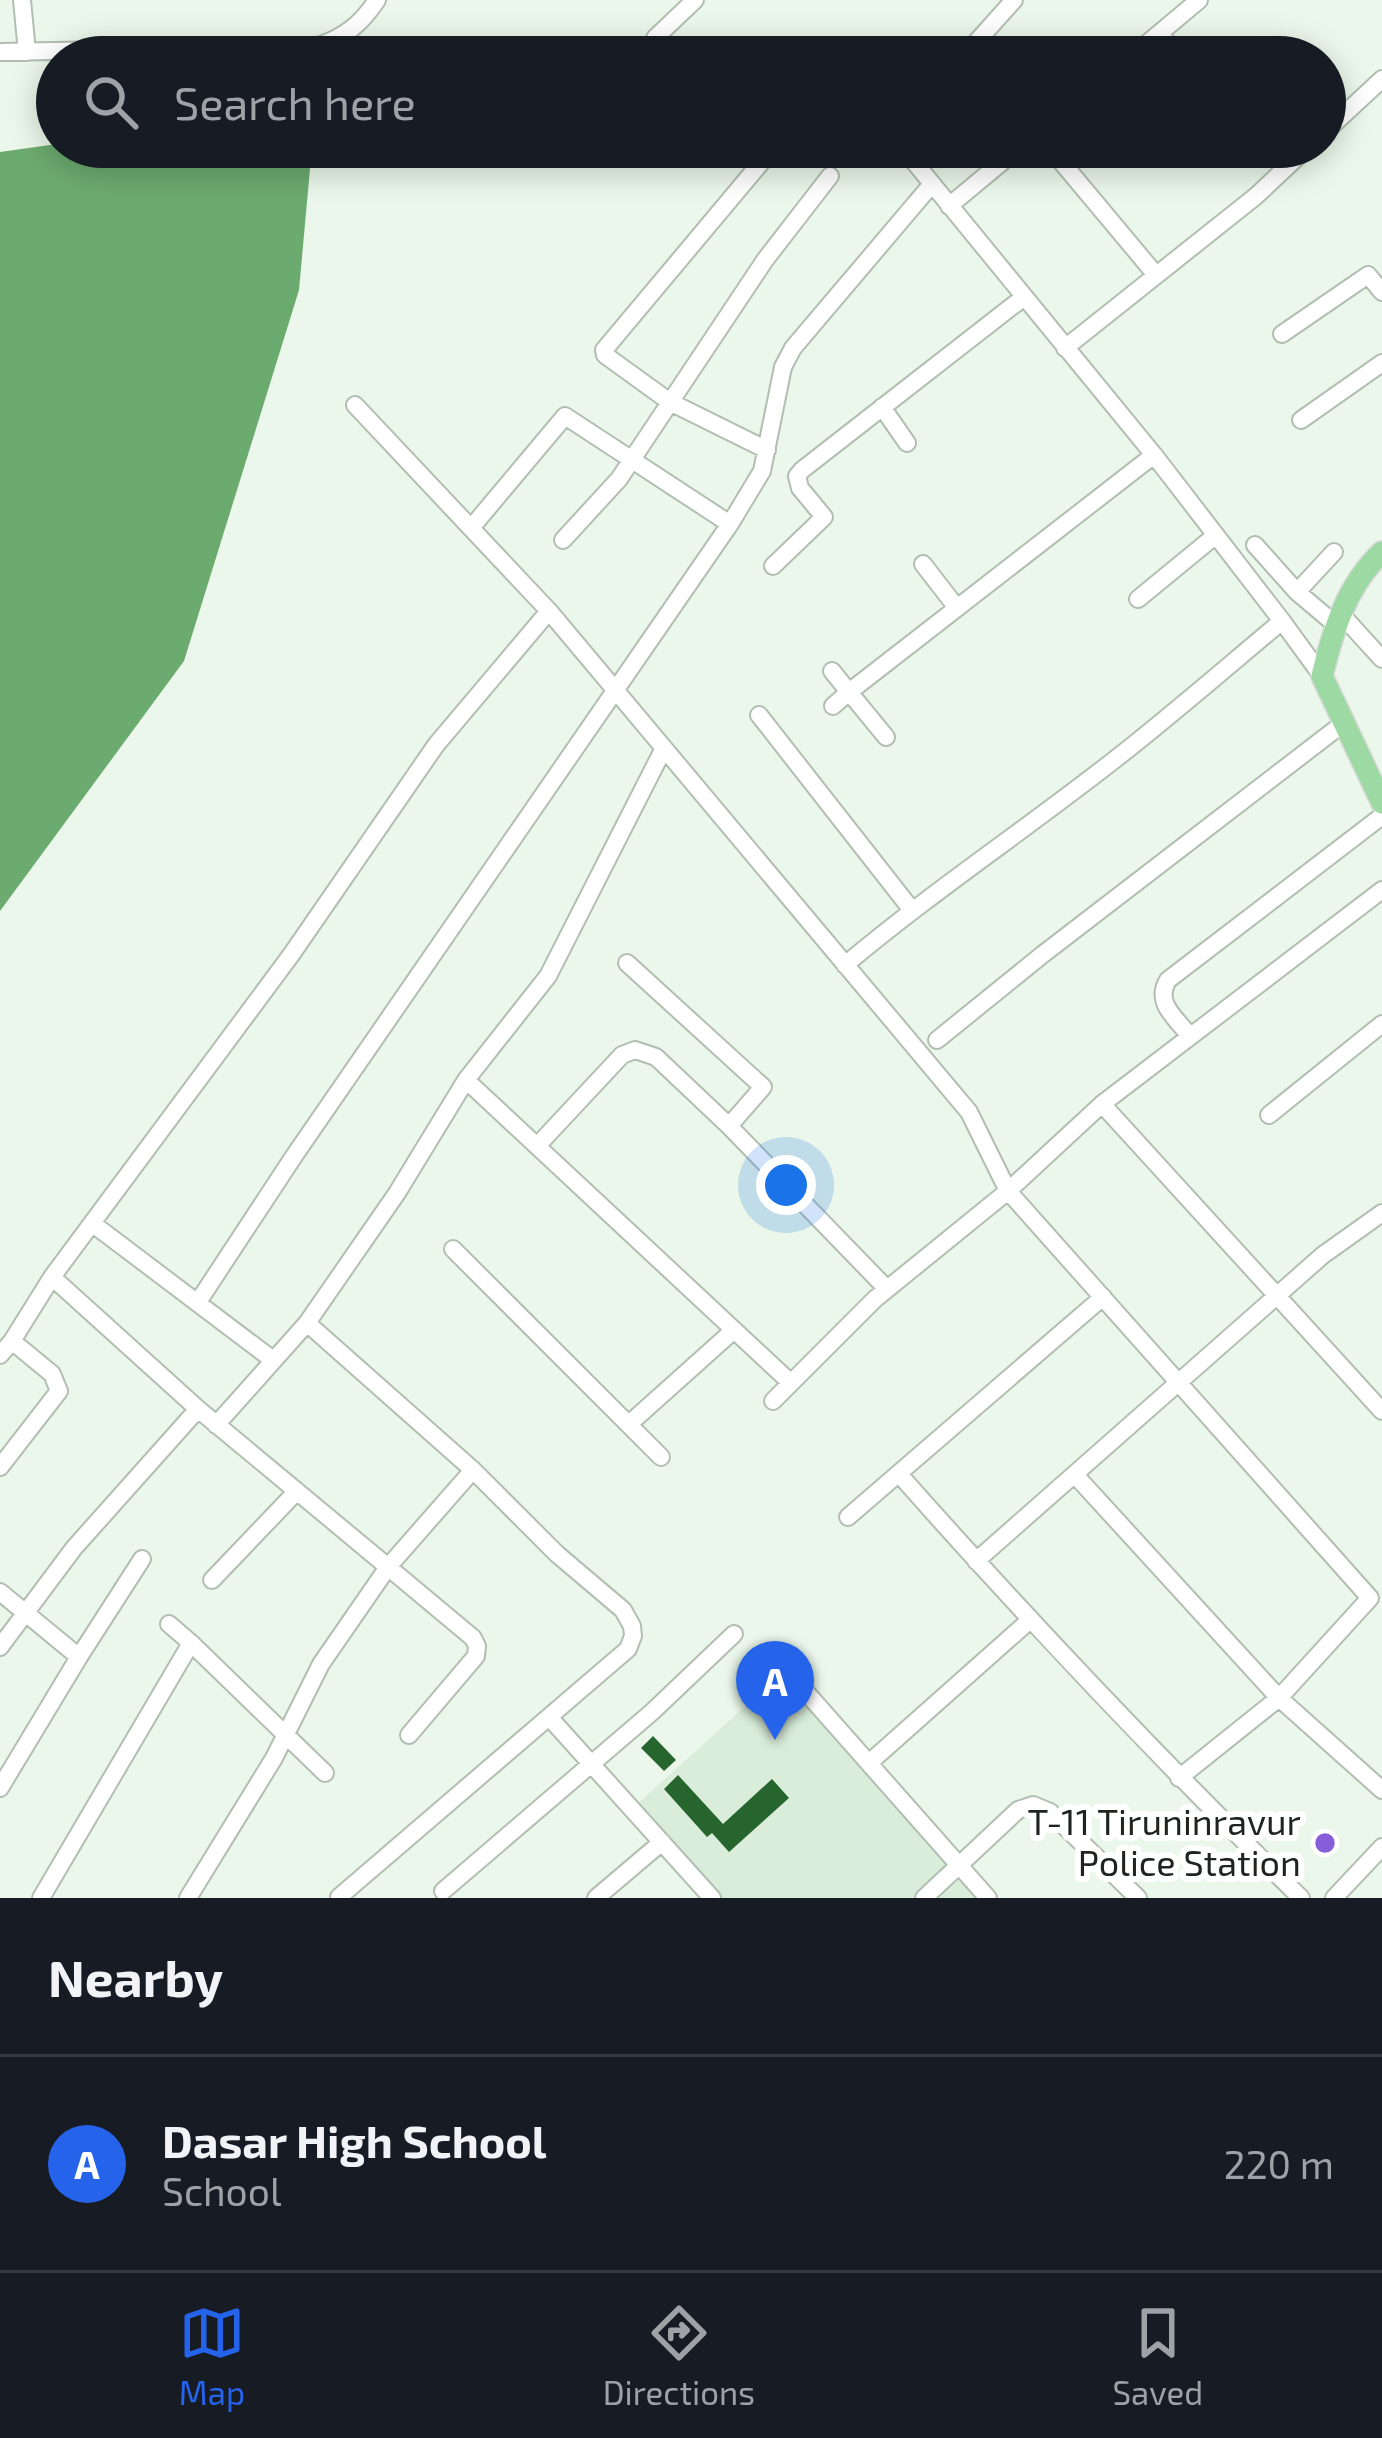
<!DOCTYPE html>
<html lang="en">
<head>
<meta charset="utf-8">
<style>
	:root { --surface:#171b24; --page:#242831; --text:#f1f3f6; --muted:#9ea1a6; --line:#363941; --accent:#2563eb }
	body { margin:0; font-family:"Exo 2",sans-serif; background:var(--page); color:var(--text) }
	.you { position:absolute; left:786px; top:1185px; width:42px; height:42px; margin:-30px; border:9px solid #fff; border-radius:50%; background:#1a73e8; box-shadow:0 0 0 18px #1a73e833 }
	.badge { display:grid; place-items:center; width:78px; height:78px; border-radius:50%; background:var(--accent); color:#fff; font-size:39px; font-weight:700 }
	.pin { position:absolute; translate:-50% -99px; filter:drop-shadow(0 3px 6px #0008) }
	.pin::after { content:''; position:absolute; top:63px; width:42px; height:36px; background:inherit; clip-path:polygon(0 0,100% 0,50% 100%) }
	.list { margin:0; padding:0; list-style:none }
	h2 { display:flex; justify-content:space-between; align-items:center; height:156px; margin:0; padding:0 48px; font-size:51px }
	h2 small { font-size:39px; font-weight:400; color:var(--muted) }
	.list li { display:grid; grid-template-columns:78px 1fr auto; gap:36px; align-items:center; box-sizing:border-box; height:216px; padding:0 48px; border-top:3px solid var(--line) }
	.list b { display:block; font-size:45px; white-space:nowrap }
	.list p { margin:0; font-size:39px; white-space:nowrap; color:var(--muted) }
	.list em { font-size:39px; font-style:normal; color:var(--muted) }
	.icon { flex:none; width:66px; height:66px; fill:none; stroke:currentColor; stroke-width:2; stroke-linecap:round; stroke-linejoin:round }
	.map { position:relative; flex:none; width:1382px; height:1898px; overflow:hidden }
	.search { position:absolute; background:var(--surface); box-shadow:0 6px 30px #0003; left:36px; right:36px; top:36px; height:132px; display:flex; align-items:center; gap:30px; box-sizing:border-box; padding:0 42px; border-radius:66px; color:var(--muted); font-size:45px }
	.sheet { height:372px; background:var(--surface) }
	nav { display:flex; justify-content:space-around; align-items:center; box-sizing:border-box; height:168px; border-top:3px solid var(--line); background:var(--surface); font-size:33px; color:var(--muted) }
	nav a { display:grid; justify-items:center; gap:6px }
	nav .on { color:var(--accent) }
	.map>svg:first-child { display:block }
</style>
</head>
<body>
<div class="map">
<svg width="1382" height="1898" viewBox="0 0 1382 1898">
	<rect width="100%" height="100%" fill="#eaf7ea"/>
	<path fill="#d9edda" d="M783,1672L981,1898H715L634,1807Z"/>
	<path fill="#6cab6f" d="M57,144V147H312L299,290L184,661L0,911V152Z"/>
	<path fill="#26652d" d="M653,1736L676,1760L664,1771L641,1748Z
		M678,1775L723,1824L772,1779L789,1798L729,1852L712,1833L707,1837L664,1789Z"/>
	<g fill="none" stroke-linecap="round" stroke-linejoin="round">
		<g stroke="#b1beb1" stroke-width="20">
			<path id="minor" d="M22,0L27,52
				M1160,34L1180,57
				M655,38L695,0
				M0,52L318,46C345,37 361,24 377,0
				M963,57L1014,0
				M1131,57L1199,0
				M1325,132L1382,79
				M902,147L1154,455L1282,621
				M1049,147L1156,275
				M949,206L1020,147
				M1282,334L1368,275L1382,292
				M1065,348L1256,196L1308,147
				M355,405L549,611L969,1112L1008,1191L1370,1598L1279,1698L1382,1790
				M882,407L907,443
				M1301,420L1382,363
				M767,450L670,402L605,355L604,350L774,147
				M471,528L565,416L730,524
				M563,540L619,479L765,260L830,176
				M1255,545L1297,592L1334,552
				M923,564L957,608
				M773,566L824,517L800,488L797,476L802,470L1024,297
				M1297,592L1336,625
				M1138,599L1216,535
				M1340,613L1382,659
				M832,671L849,692L833,706
				M759,715L911,909
				M886,737L849,692L1154,455
				M627,963L763,1087L729,1126
				M845,965C933,891 1028,828 1118,757C1174,713 1228,666 1282,621L1322,676
				M1190,1036C1176,1018 1154,1003 1168,980L1382,816
				M937,1040L1042,955L1345,722
				M466,1080L791,1383
				M1102,1104L1382,1411
				M1269,1115L1382,1024
				M537,1146L622,1055L635,1050L656,1057L729,1126L887,1289
				M93,1224L273,1360
				M453,1249L661,1457
				M52,1277L198,1409L388,1567L473,1470
				M198,1302L294,1156L730,524L762,471L783,367L793,348L932,184
				M307,1323L473,1470L557,1554L623,1610L632,1626L633,1636L628,1649L339,1897
				M0,1355L12,1341L52,1277L291,955L436,745L549,611
				M773,1401L875,1299L1008,1191L1102,1104L1382,890
				M629,1424L734,1330
				M216,1425L307,1323L397,1193L466,1080L548,976L664,748
				M0,1467L59,1391L52,1374L12,1341
				M899,1474C1028,1620 1162,1761 1301,1898
				M1076,1476L1279,1698L1179,1778
				M848,1517L1103,1297
				M976,1561L1323,1255L1382,1213
				M212,1580L297,1491
				M0,1592L79,1657L0,1788
				M169,1624L191,1643
				M0,1647L74,1548L198,1409
				M79,1657L142,1559
				M782,1665L988,1898
				M549,1717L712,1898
				M869,1763L1030,1620
				M443,1891L652,1712L734,1634
				M41,1898L191,1643L325,1773
				M188,1898L274,1758L321,1664L388,1567L473,1638L477,1646L476,1656L409,1735
				M596,1898L662,1842
				M924,1898L1018,1810L1033,1805L1050,1812L1138,1898
				M1334,1898L1382,1847"/>
		</g>
		<g stroke="#d7d8d7" stroke-width="24">
			<path id="major" d="M1382,552C1347,585 1333,630 1322,676L1382,803"/>
		</g>
		<use href="#minor" stroke="#fff" stroke-width="16"/>
		<use href="#major" stroke="#9dd9a2" stroke-width="21"/>
	</g>
	<circle fill="#865ed9" stroke="#fff" stroke-width="4.5" cx="1325" cy="1843" r="12"/>
	<g text-anchor="middle" stroke-width="12" stroke-linejoin="round" paint-order="stroke">
		<g font-size="36" fill="#1f2420" stroke="#fff" text-anchor="end">
			<text x="1301" y="1835">T-11 Tiruninravur<tspan x="1301" dy="41">Police Station</tspan></text>
		</g>
	</g>
</svg>
<div class="you"></div>
<div class="pin badge" style="left:775px;top:1740px">A</div>
<div class="search"><svg class="icon" aria-label="search" viewBox="0 0 24 24"><circle cx="10" cy="10" r="6"/><path d="M15 15l6 6"/></svg>Search here</div>
</div>
<section class="sheet">
<h2>Nearby<small></small></h2>
<ul class="list">
<li><span class="badge">A</span><div><b>Dasar High School</b><p>School</p></div><em>220 m</em></li>
</ul>
</section>
<nav>
<a class="on"><svg class="icon" aria-label="map" viewBox="0 0 24 24"><path d="M3 6l6-2 6 2 6-2v14l-6 2-6-2-6 2zM9 4v14M15 6v14"/></svg>Map</a>
<a><svg class="icon" aria-label="directions" viewBox="0 0 24 24"><path d="M12 3l9 9-9 9-9-9zM9 14v-3h6M13 9l2 2-2 2"/></svg>Directions</a>
<a><svg class="icon" aria-label="saved" viewBox="0 0 24 24"><path d="M7 4h10v16l-5-4-5 4z"/></svg>Saved</a>
</nav>
</body>
</html>
